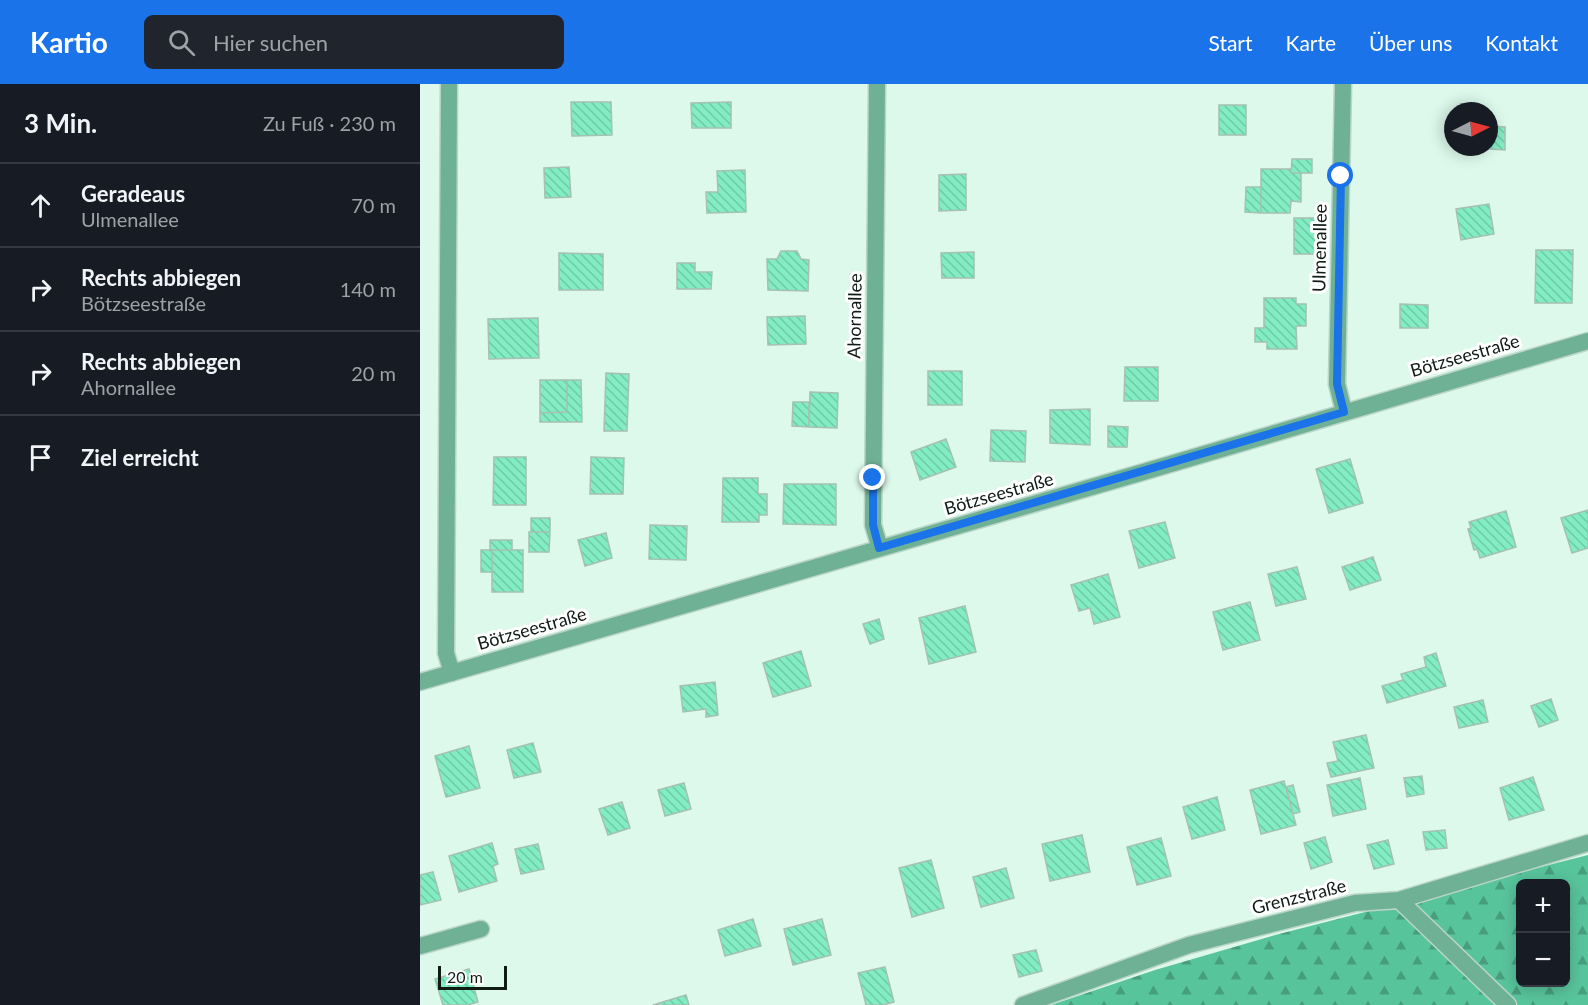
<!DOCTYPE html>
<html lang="de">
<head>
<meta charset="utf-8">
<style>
	:root { --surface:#171b24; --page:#20242c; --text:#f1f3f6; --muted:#9ea1a6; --line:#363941; --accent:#1a73e8 }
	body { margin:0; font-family:Lato,sans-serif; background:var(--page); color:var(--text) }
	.controls { position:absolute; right:18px; bottom:18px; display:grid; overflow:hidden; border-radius:9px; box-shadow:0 3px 15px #0003 }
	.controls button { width:54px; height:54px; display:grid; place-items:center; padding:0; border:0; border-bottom:2px solid var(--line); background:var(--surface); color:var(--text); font:30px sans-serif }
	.compass { position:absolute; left:1024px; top:18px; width:54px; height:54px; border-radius:50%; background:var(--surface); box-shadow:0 3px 15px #0003; rotate:84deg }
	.scale { position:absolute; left:18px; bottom:15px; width:69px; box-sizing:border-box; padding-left:6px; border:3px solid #101b16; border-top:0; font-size:16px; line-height:21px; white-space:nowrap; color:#101b16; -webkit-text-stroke:4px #fff; paint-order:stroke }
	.stop { position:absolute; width:18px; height:18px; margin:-14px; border:4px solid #1a73e8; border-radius:50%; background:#fff }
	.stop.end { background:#1a73e8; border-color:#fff; box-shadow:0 2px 6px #0008 }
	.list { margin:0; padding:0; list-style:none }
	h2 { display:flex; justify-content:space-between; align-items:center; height:78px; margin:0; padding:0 24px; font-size:26px }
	h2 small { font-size:20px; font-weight:400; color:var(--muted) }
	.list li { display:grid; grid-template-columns:39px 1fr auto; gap:18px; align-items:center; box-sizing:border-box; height:84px; padding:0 24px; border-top:2px solid var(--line) }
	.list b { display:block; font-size:22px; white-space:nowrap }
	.list p { margin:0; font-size:20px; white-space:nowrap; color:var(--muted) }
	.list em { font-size:20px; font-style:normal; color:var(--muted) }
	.icon { flex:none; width:33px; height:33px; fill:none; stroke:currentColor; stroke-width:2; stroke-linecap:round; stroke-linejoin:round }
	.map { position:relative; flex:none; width:1168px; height:921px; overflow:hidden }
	header { display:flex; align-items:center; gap:36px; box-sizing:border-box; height:84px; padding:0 30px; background:var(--accent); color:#fff }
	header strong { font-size:28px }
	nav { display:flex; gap:33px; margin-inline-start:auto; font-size:21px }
	.search { width:420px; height:54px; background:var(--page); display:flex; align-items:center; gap:15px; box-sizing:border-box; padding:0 21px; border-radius:9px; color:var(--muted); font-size:22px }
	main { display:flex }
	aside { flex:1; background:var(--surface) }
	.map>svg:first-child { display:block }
</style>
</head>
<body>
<header>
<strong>Kartio</strong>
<div class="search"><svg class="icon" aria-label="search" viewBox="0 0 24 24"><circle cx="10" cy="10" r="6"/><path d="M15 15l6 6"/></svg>Hier suchen</div>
<nav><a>Start</a><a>Karte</a><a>Über uns</a><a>Kontakt</a></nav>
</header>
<main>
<aside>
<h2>3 Min.<small>Zu Fuß · 230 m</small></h2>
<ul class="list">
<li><svg class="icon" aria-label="ahead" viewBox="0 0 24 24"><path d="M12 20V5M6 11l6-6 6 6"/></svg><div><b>Geradeaus</b><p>Ulmenallee</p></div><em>70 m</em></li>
<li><svg class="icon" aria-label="right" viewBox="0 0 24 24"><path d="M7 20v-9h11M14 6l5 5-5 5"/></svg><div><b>Rechts abbiegen</b><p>Bötzseestraße</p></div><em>140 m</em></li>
<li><svg class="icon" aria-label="right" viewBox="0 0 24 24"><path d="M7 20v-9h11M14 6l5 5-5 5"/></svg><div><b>Rechts abbiegen</b><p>Ahornallee</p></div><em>20 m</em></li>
<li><svg class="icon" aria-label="arrive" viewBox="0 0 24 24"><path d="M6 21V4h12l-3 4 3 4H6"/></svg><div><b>Ziel erreicht</b></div></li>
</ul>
</aside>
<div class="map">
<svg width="1168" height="921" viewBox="0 0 1168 921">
	<defs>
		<pattern id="forest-firs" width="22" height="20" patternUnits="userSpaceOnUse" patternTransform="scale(1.5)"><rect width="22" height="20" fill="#58c49c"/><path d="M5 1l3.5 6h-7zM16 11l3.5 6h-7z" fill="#479e7e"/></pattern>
		<pattern id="building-back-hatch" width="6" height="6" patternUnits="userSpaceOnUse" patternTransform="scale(1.5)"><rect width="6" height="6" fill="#82ecc2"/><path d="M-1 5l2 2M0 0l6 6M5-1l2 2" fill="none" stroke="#6fcaa6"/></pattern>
	</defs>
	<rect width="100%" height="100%" fill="#dcf9eb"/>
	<path fill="url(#forest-firs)" fill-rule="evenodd" d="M1168,771V921H631L735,886L859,850ZM1100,800H1146V898H1100Z"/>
	<path fill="url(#building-back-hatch)" stroke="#a5c0b4" stroke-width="1.5" d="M151,18H191L192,51L152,52Z
		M311,18V44H272L271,19Z
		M799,21H826V51H799Z
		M1069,42L1085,43V66L1055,64L1069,63Z
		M872,75H892V89H871Z
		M149,83L151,113L125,114L124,84Z
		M841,85H871V89H881V118L871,117L870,129H841Z
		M325,86L326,128L287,129L286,108H298L297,87Z
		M546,90V126L519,127V91Z
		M826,103H841V129L825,128Z
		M1069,120L1074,150L1041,156L1036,125Z
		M874,134H900V170H874Z
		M1116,166H1153L1152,219H1115Z
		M361,167H377L381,175L389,176L388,207L348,206L347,175H357Z
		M554,168V194H522L521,169Z
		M139,169L183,170V206H139Z
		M257,179H275V188H292L291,205H257Z
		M844,214H876V220H886V242H876L877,265H847V258H835V244H844Z
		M980,220L1008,221V244H980Z
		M385,232L386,260L348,261L347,233Z
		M118,234L119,274L69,275L68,235Z
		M705,283H738V317H704Z
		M508,287H542V321H508Z
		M186,289L209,290L207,347H184Z
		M120,296H147V328L120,329Z
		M147,296H161L162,338H120V329L147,328Z
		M390,308L418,309L417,344L389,343Z
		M373,318H389V343L372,342Z
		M670,325V361L630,359V326Z
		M688,342L708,343L707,363H688Z
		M571,346L606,347L605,378L570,377Z
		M526,355L536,383L500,396L491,368Z
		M74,373H106V421H73Z
		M171,373L204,374L203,410H170Z
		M930,375L943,419L909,429L896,385Z
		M303,394H338V410H347V431H339V438H302Z
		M364,400H416V441L363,440Z
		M1168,426V464L1152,469L1141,434Z
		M1086,427L1096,463L1060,474L1057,465L1054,466L1048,445L1051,444L1049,438Z
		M111,434H130V448H111Z
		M745,438L755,474L719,484L709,447Z
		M230,441L267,442L266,476L229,475Z
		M109,448H130L129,468H109Z
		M186,449L192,474L165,482L158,456Z
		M70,456H92V466H70Z
		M61,466H72V488H61Z
		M72,466H103V508H72Z
		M953,473L961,496L930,506L922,483Z
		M877,483L886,515L856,522L848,490Z
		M688,490L700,533L674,540L670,524L659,527L651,501Z
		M830,518L840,556L803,566L793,528Z
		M545,522L556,568L509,580L499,534Z
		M459,535L464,555L450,560L443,540Z
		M381,567L391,602L353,613L343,579Z
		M1016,569L1026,602L967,619L962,602L983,596L981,590L1006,583L1004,573Z
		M295,598L298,631L286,633V625L263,628L260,602Z
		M1131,615L1138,636L1119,643L1111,622Z
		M1063,616L1068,638L1039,644L1034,623Z
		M946,651L954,684L911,693L907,679L918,677L913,658Z
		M113,659L121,688L94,694L87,666Z
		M49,662L60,704L26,713L15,672Z
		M1002,692L1004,710L987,713L984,694Z
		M1113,693L1124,726L1089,736L1080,704Z
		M940,694L946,725L913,732L907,701Z
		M864,697L876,741L841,750L830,706Z
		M264,699L271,725L245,732L238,706Z
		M873,701L880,728L873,730L866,703Z
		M797,713L805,746L772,755L763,723Z
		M202,718L210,744L188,751L179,725Z
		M1025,746L1027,764L1006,766L1003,748Z
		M662,751L670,788L630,797L622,760Z
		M905,753L912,778L891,785L884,759Z
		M741,754L751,792L717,801L707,763Z
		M968,756L974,780L954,785L947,761Z
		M72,759L78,780L73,782L77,797L39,808L29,772Z
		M118,760L124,785L101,790L95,765Z
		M511,776L524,824L492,833L479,784Z
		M586,784L594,814L561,823L553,793Z
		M13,788L21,816L0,821V791Z
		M333,835L341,862L305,872L298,846Z
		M402,835L411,871L373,881L364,845Z
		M616,866L622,887L599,893L593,871Z
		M465,883L474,918L463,921H446L438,889Z
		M49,885L58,918L48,921H23L15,895Z
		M266,911L269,921H233Z"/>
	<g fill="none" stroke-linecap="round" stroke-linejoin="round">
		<g stroke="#bbd5c9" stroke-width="19">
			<path id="minor" d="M29,0L26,569L32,589
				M457,0L453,441L460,464
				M923,0L917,300L924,328
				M0,598L720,389L1168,257
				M979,816L1088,921
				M0,862L61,845
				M603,921L769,861L935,819L979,816L1168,759"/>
		</g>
		<use href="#minor" stroke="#6fb195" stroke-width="16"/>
	</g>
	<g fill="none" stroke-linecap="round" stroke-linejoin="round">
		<path stroke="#1a73e8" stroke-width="8" d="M453,394V441L459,464L924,328L917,300L921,92"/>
	</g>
	<g text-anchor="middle" stroke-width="6" stroke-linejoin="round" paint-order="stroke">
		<g font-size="18" fill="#101b16" stroke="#fff">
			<text transform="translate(900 164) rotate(-89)" y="6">Ulmenallee</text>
			<text transform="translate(435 232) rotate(-89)" y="6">Ahornallee</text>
			<text transform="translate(1045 272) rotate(-16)" y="6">Bötzseestraße</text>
			<text transform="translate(579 410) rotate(-16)" y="6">Bötzseestraße</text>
			<text transform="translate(112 545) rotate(-16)" y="6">Bötzseestraße</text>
			<text transform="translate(879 813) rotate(-14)" y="6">Grenzstraße</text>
		</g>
	</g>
</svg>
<div class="controls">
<button>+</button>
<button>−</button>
</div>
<svg class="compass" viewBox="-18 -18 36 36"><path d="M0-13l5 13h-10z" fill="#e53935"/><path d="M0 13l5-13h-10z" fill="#9ea1a6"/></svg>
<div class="scale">20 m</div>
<div class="stop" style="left:921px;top:92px"></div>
<div class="stop end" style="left:453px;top:394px"></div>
</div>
</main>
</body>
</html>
